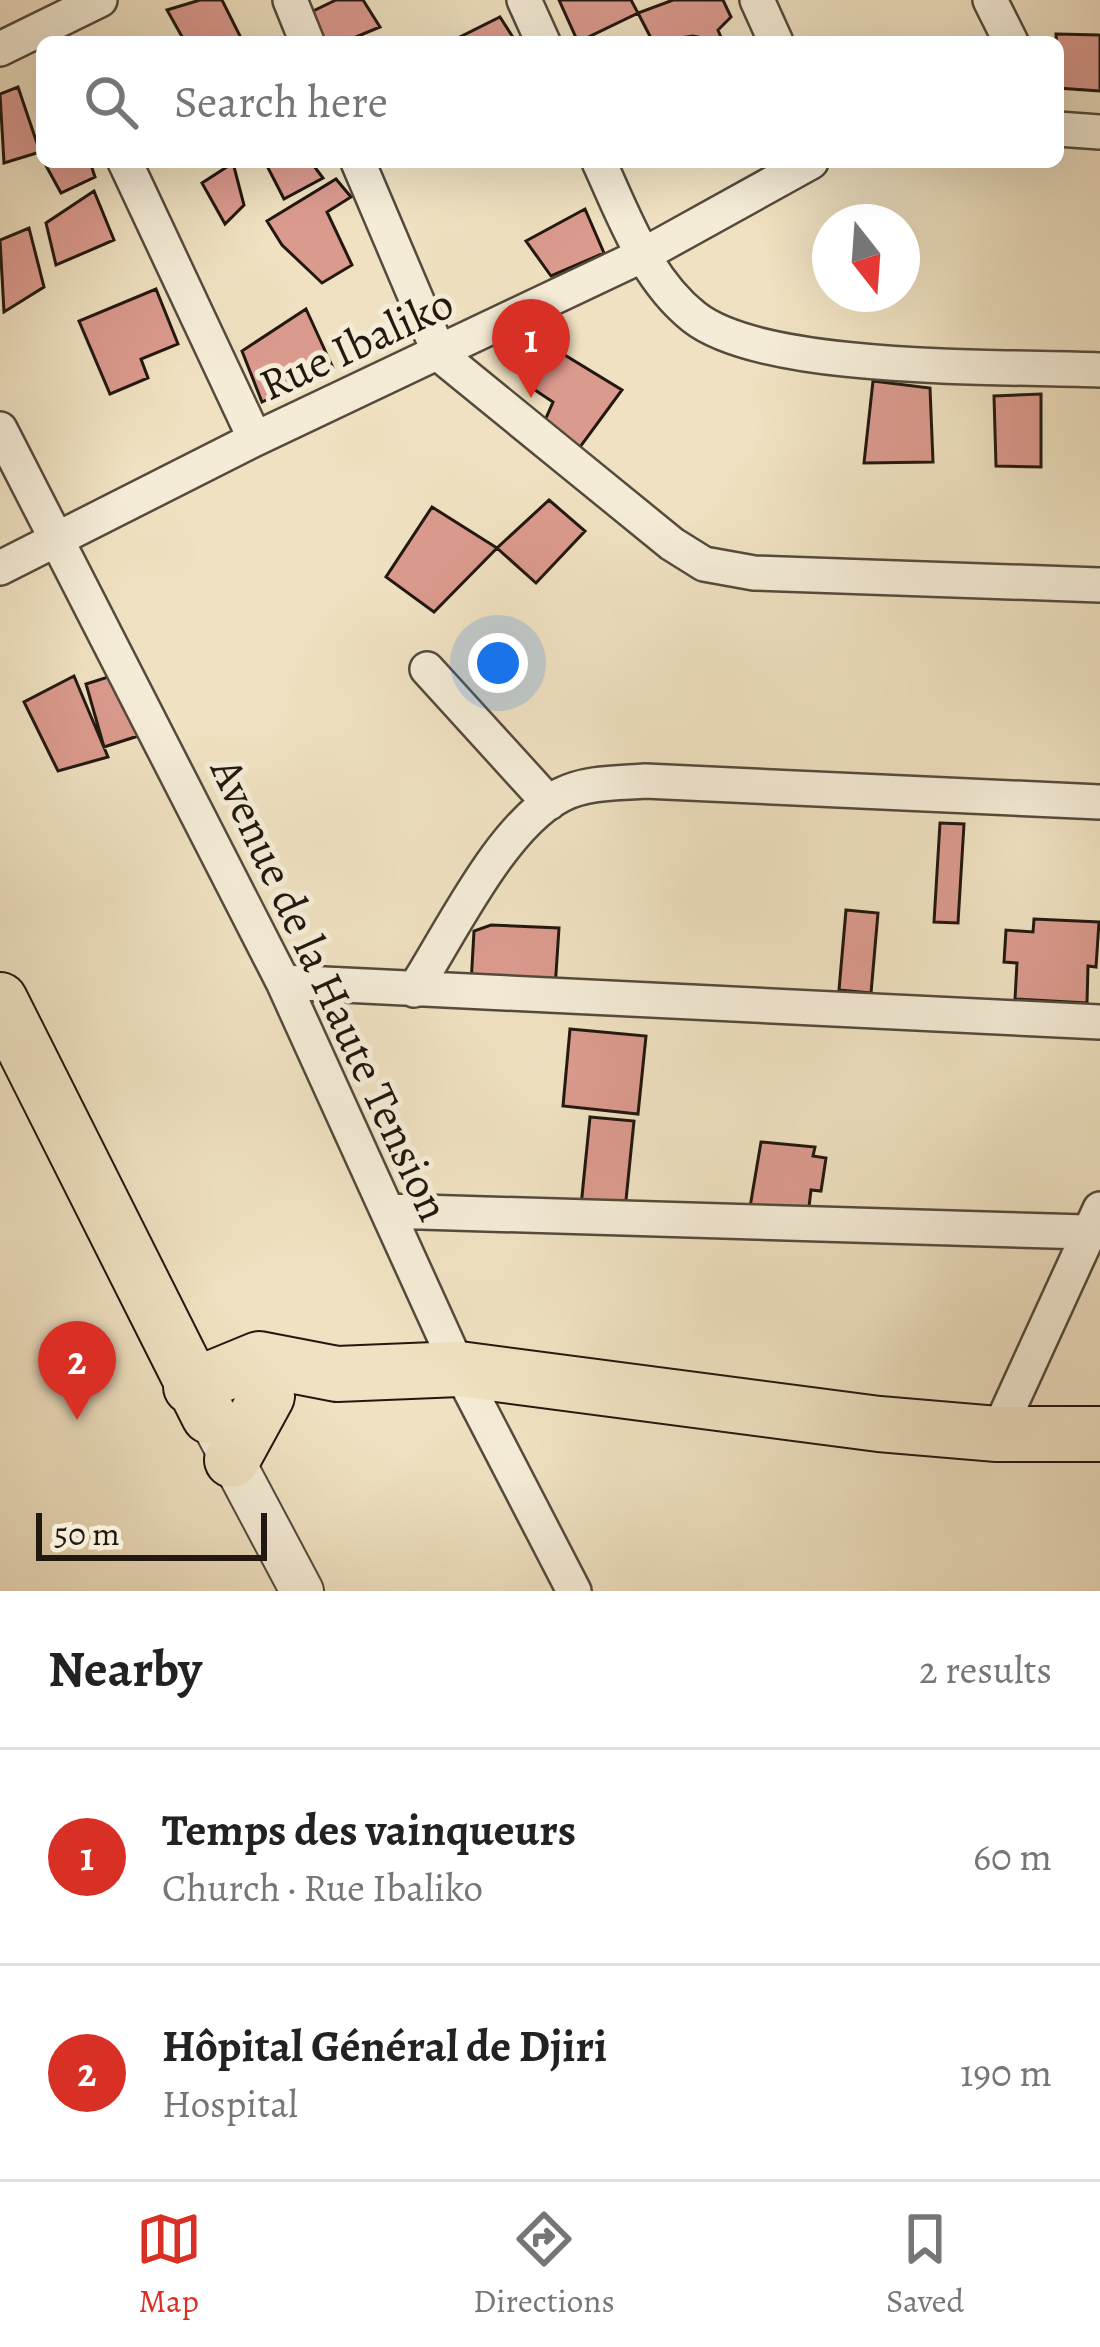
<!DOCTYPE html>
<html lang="en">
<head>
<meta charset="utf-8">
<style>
	:root { --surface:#fff; --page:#f2f2f2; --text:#222; --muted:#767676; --line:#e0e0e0; --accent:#d93025 }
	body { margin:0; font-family:Alegreya,serif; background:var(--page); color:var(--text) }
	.compass { position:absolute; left:812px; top:204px; width:108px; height:108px; border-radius:50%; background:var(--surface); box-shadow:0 12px 48px #0002; rotate:163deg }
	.scale { position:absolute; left:36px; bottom:30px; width:231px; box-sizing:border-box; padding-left:12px; border:6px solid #22180f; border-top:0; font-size:33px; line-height:42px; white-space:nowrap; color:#22180f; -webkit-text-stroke:9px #f5ecd7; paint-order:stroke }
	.you { position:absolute; left:498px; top:663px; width:42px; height:42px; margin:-30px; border:9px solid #fff; border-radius:50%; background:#1a73e8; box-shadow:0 0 0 18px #1a73e833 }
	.badge { display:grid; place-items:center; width:78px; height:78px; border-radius:50%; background:var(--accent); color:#fff; font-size:39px; font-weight:700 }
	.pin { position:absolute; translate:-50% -99px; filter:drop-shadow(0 3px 6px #0008) }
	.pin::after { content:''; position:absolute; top:63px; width:42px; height:36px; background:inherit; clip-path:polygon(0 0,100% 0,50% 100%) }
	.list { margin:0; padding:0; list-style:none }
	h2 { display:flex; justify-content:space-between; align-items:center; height:156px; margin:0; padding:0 48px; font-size:51px }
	h2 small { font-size:39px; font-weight:400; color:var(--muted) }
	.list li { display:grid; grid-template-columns:78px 1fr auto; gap:36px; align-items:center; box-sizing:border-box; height:216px; padding:0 48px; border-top:3px solid var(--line) }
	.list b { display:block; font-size:45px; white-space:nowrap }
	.list p { margin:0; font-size:39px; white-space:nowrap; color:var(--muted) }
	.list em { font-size:39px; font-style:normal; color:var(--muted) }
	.icon { flex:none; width:66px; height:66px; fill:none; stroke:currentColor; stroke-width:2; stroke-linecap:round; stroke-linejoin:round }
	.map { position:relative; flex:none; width:1100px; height:1591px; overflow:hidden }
	.search { position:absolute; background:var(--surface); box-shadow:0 12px 48px #0002; left:36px; right:36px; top:36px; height:132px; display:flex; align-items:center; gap:30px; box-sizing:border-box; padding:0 42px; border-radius:18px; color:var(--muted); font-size:45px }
	.sheet { height:588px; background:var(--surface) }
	nav { display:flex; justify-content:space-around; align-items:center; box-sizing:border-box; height:168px; border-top:3px solid var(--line); background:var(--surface); font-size:33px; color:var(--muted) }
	nav a { display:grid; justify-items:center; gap:6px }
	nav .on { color:var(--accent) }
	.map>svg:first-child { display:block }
</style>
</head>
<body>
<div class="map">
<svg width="1100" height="1591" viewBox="0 0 1100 1591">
	<rect width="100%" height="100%" fill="#efe1c1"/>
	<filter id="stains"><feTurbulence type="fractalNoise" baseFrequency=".00167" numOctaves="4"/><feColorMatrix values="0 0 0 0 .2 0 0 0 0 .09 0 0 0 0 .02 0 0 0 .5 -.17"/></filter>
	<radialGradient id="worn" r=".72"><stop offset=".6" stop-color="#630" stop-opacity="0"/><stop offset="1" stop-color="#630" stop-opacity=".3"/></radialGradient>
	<path fill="#db9a8e" stroke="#22180f" stroke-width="3" d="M200,0H222L243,42H185L167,10Z
		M336,0H363L380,27L344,42H319L309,13Z
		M559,0H631L638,13L578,42Z
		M673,0H723L731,17L718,30L723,42L693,36L653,42L638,13Z
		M500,17L516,42H452V41Z
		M1056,34L1100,35V91L1058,88Z
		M18,87L40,152L4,163L0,94Z
		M44,162H90L95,177L61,193Z
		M265,162H311L323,178L284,199Z
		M233,163L244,205L225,224L202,183Z
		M336,179L351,197L327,212L352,265L322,283L282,245L267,221Z
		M94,191L114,240L56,265L46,223Z
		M585,209L604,253L551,276L526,241Z
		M29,228L44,287L4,312L0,240Z
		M156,289L178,344L141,359L148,378L110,394L79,321Z
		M306,309L333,368L262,402L242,351Z
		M550,346L622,390L572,458L539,434L553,402L526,384Z
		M873,381L930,388L933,462L864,463Z
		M1041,394V467L996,466L994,396Z
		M549,500L585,531L536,583L497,548Z
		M432,507L497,548L434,612L386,577Z
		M74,676L108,757L58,771L24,702Z
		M108,677L138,736L104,747L86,684Z
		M940,823L964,824L958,923L934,922Z
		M846,910L878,913L871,993L839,990Z
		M1034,919L1099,922L1096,967L1088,966L1087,1003L1015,999L1017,963L1004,962L1006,930L1033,932Z
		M491,925L559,928L555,989L471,984L474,931Z
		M570,1029L646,1036L638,1114L563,1106Z
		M590,1117L634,1121L625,1210L581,1206Z
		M761,1142L815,1147L813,1156L826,1158L821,1191L811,1190L808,1215L750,1207Z"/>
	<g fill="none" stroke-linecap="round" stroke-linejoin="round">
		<g stroke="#554a3c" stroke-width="38">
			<path id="minor" d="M290,0L307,42
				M524,0L543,42
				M757,0L776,42
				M990,0L1011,42
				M0,49L100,0
				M1058,129L1100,132
				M125,162L255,439
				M358,162L440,355L672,544L704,564L754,573L1100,585
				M599,162C624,216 646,279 694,317C765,373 1005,366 1100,370
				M0,429L283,982L459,1369L574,1591
				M0,568L255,439L643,255L811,162
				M427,669L549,803
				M283,982L1100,1022
				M414,990C451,933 501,826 561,795C586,782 618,783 645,781L1100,802
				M388,1211L1086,1232
				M997,1434L1100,1209"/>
		</g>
		<g stroke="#554a3c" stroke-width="46">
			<path id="tertiary" d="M218,1433L302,1591"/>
		</g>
		<g stroke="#22180f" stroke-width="58">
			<path id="primary" d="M0,1000L209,1416
				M191,1387L259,1359L337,1374L459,1369L879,1424L997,1434H1100
				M232,1460L267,1396"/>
		</g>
		<use href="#minor" stroke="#f5ecd7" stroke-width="33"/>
		<use href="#tertiary" stroke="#f5ecd7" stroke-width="42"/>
		<use href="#primary" stroke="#efe1c1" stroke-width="54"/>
	</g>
	<g text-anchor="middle" stroke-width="10" stroke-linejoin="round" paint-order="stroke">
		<g font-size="45" fill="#22180f" stroke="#f5ecd7">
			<text transform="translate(356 343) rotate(-25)" y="16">Rue Ibaliko</text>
			<text transform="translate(331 989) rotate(65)" y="16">Avenue de la Haute Tension</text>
		</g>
	</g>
	<rect width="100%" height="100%" filter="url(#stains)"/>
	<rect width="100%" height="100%" fill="url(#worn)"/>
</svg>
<svg class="compass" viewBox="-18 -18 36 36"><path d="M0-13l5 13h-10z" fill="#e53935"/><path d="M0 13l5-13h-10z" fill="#767676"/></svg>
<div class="scale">50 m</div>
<div class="you"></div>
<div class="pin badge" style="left:531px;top:398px">1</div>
<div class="pin badge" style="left:77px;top:1420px">2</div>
<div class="search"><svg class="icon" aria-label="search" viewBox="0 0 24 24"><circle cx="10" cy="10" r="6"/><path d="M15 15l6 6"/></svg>Search here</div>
</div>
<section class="sheet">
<h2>Nearby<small>2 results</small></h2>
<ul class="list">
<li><span class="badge">1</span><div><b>Temps des vainqueurs</b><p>Church · Rue Ibaliko</p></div><em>60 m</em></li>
<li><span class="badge">2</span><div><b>Hôpital Général de Djiri</b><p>Hospital</p></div><em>190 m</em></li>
</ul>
</section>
<nav>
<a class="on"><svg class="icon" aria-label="map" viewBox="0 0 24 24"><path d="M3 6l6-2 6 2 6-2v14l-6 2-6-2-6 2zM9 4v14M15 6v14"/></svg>Map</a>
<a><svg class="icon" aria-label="directions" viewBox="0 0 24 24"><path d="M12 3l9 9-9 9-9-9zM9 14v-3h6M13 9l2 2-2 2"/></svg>Directions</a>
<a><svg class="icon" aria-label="saved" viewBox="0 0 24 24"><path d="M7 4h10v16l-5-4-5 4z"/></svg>Saved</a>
</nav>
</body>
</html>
